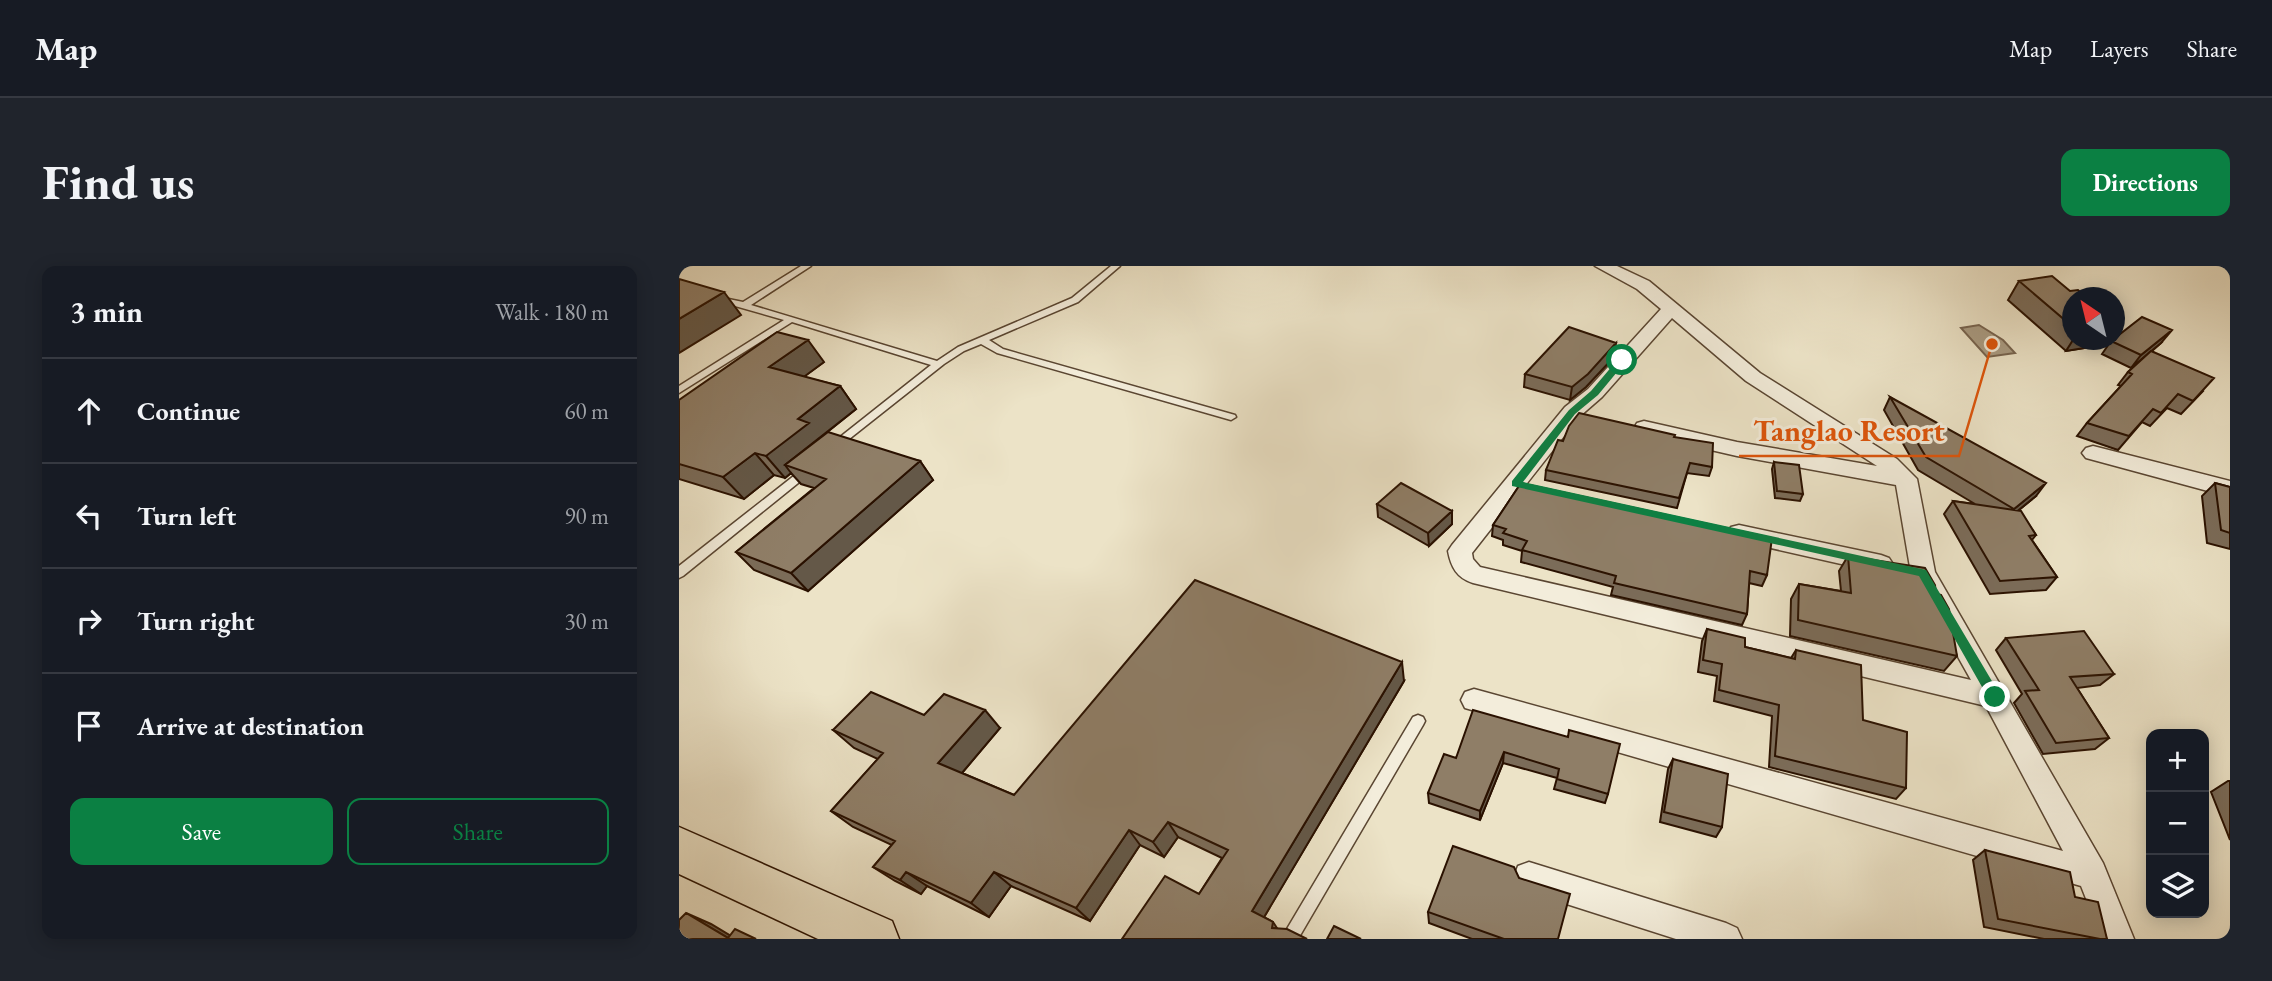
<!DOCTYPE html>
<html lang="en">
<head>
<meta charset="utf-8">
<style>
	:root { --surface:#171b24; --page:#20242c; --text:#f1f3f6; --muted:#9ea1a6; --line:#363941; --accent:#0b8043 }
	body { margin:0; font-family:"EB Garamond",serif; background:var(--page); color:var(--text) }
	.controls { position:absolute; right:21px; bottom:21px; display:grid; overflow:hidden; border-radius:14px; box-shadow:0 4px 18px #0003 }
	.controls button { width:63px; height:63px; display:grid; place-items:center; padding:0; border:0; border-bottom:2px solid var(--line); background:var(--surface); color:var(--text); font:35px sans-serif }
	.compass { position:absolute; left:1383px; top:21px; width:63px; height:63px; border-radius:50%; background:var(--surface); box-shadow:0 4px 18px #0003; rotate:325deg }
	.stop { position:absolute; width:21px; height:21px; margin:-16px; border:5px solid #0b8043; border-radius:50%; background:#fff }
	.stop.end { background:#0b8043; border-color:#fff; box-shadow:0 2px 7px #0008 }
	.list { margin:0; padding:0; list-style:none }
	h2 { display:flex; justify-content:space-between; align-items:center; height:91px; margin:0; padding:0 28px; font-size:30px }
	h2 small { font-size:23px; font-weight:400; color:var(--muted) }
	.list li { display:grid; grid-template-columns:46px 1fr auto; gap:21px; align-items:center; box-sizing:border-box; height:105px; padding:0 28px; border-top:2px solid var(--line) }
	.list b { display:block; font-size:26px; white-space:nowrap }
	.list em { font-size:23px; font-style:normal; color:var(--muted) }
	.actions { display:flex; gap:14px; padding:21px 28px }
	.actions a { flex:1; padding:16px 0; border:2px solid var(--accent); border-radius:14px; text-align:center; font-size:24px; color:var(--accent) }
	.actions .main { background:var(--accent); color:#fff }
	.icon { flex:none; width:38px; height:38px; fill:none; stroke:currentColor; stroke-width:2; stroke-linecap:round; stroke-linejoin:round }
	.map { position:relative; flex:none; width:1551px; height:673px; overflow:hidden; border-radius:14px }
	header { display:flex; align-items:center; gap:42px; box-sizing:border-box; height:98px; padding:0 35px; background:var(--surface); border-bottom:2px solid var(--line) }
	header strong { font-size:33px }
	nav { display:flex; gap:38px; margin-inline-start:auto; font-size:24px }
	.intro { display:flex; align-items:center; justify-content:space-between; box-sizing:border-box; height:168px; padding:0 42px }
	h1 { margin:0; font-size:49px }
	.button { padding:18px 32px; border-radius:14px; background:var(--accent); color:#fff; font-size:24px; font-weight:700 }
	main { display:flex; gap:42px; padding:0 42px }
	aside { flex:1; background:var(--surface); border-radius:14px; box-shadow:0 4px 18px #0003 }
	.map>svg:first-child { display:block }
</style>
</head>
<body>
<header>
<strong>Map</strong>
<nav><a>Map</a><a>Layers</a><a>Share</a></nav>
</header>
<div class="intro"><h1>Find us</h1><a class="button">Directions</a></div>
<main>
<aside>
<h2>3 min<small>Walk · 180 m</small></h2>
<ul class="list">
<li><svg class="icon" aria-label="ahead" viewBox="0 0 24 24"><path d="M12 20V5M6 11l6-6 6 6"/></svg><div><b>Continue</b></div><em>60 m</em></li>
<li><svg class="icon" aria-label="left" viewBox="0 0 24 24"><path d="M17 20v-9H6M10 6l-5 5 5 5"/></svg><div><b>Turn left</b></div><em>90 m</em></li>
<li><svg class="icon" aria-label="right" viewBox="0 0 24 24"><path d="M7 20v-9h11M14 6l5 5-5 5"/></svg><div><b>Turn right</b></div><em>30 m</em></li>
<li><svg class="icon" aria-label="arrive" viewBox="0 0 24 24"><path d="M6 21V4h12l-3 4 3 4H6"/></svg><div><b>Arrive at destination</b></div></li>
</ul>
<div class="actions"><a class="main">Save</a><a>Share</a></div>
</aside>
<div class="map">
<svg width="1551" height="673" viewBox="0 0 1551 673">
	<rect width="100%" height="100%" fill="#ece3c7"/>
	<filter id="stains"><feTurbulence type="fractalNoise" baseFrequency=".00286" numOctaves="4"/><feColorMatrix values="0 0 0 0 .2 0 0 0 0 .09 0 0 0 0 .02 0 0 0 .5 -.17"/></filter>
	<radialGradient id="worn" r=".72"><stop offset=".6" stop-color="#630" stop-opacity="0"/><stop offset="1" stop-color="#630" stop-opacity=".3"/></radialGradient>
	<path fill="#aa9c83" stroke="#77644f" stroke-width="2" d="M1300,59L1324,74L1336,87L1308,91L1282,62Z"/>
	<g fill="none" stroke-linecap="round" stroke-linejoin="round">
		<g stroke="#5a4632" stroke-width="3">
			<path id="service" d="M122,0H132L72,39L258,95L279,81L393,32L432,0H441L399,36L310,74L324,83L556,149L557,151L552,154L318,87L302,78L285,85L265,98L155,185L151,183L150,181L151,179L252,99L113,56L0,127V120L105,54L35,34V30L64,36Z
				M130,198L134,199L135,202L134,205L4,310L0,312V300Z
				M739,449L744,451L746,455L744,459L619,673H602L734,451Z"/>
		</g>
		<g stroke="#5a4632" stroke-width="3">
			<path id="minor" d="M916,0H938L970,15L1081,107L1218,193L1238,213L1256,306L1424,597L1455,673H1423L1402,620L786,442L782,434L786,426L795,423L1384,585L1307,440L794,317C778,312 772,301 769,285L773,279L886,141L909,123L982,43L958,23ZM993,52L1067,115L1198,200L1058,176L965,155L958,157L955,162L958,167L1058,190L1217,219L1232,307L1292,414L801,301L794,293L793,287L900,151L923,131Z
				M1414,180L1551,215V231L1407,192L1403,187L1407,182Z
				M1060,259L1202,289L1210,292L1214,298L1210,304L1202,307L1052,273L1049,267L1052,261Z
				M850,596L1047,657L1058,662L1063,673H997L850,626L839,622L835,611L839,600Z"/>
		</g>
		<g stroke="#2a1100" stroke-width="3">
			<path id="primary" d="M0,561L213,655L220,673H139L0,608Z"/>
		</g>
		<use href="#service" fill="#f3eddb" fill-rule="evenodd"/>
		<use href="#minor" fill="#f3eddb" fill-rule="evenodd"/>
		<use href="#primary" fill="#ece3c7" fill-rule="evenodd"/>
	</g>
	<path fill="#7b6c59" stroke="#2a1100" stroke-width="2" d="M1340,15L1394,32V74H1433L1430,78L1387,85L1329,34Z
		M1432,75L1482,77L1473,85L1524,125L1502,148L1488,142L1471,160L1463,156L1439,184L1398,170L1408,157L1442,120L1439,119L1449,106L1461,95L1452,102L1423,88Z
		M935,91L907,121L891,134L845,121L846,108Z
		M145,96L124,111L161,120L177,143L141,172L241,195L254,214L129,325L75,304L57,286L135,222L122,218L112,207L106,212L95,209L65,233L0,213V134Z
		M1211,131L1357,230L1340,244L1357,269L1353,274L1378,311L1367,324L1311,328L1265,248L1274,235L1296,238L1239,204L1205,144Z
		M995,171L1033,201L1030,210L1008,207L998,242L866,214L867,204L884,175Z
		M1095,196L1124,228L1121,235L1096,232L1093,203Z
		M842,217L1088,309L1083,320L1070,317L1068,348L1063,359L932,329L934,321L842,296L843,285L824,279V274L813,270L814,259Z
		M1536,217L1551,221V283L1528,277L1523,230Z
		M698,238L773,245V258L750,280L699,251Z
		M1169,290L1257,328L1278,390L1265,405L1111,370L1112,333L1120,318L1162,325L1160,305Z
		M1028,363L1066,381L1112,392L1117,384L1184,454L1227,522L1217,533L1090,501L1093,450L1035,435L1038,410L1019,406L1023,375Z
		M1327,372L1435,408L1421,419L1398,422L1430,472L1416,483L1364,488L1335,437L1343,428L1317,384Z
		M725,415L585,651L594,656L598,662L443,673L520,628L543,592L499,571L485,591L461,579L411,655L332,620L310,651L248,620L242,628L216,615L194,601L213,579L174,561L152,545L199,493L175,482L154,464L245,449L321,462L283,507L335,529Z
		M889,471L929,528L926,537L875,523L878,512L824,497L801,554L750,537L749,527L777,492Z
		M994,493L1043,561L1037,571L981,556L989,503Z
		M1549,515H1551V574L1532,526Z
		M1306,584L1396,631L1428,673H1365L1305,661L1294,594Z
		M840,612L879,673H793L750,657L749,646Z"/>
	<path fill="#645848" stroke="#2a1100" stroke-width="2" d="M45,26L62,49L0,87V53Z
		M1443,59L1436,70V60Z
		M1493,64L1482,77L1452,102L1462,89Z
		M129,74L145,96L107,124L90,101Z
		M1394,74H1433L1430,78L1387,85Z
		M937,77L935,91L907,121L891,134L893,121Z
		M161,120L177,143L106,199L112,207L106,212L87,190L119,153Z
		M76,187L95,209L65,233L44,211Z
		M241,195L254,214L129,325L112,307Z
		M1367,217L1357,230L1325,256L1335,243Z
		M773,245V258L750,280L749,267Z
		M723,396L725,415L581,658L573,645Z
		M306,444L321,462L277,514L259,497Z
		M825,486L824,497L801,554V545Z
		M489,556L499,571L485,591L474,576Z
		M450,564L461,579L411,655L397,642Z
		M227,606L248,620L242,628L221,614Z
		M315,606L332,620L310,651L292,637Z
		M7,647L32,658L57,673H51Z"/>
	<path fill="#8f7e67" stroke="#2a1100" stroke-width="2" d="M1373,10L1391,25L1399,24L1408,32H1394V61L1340,15Z
		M0,13L45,26L0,53Z
		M1463,51L1493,64L1462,89L1432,75L1436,74V72Z
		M1436,53L1443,59L1436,60Z
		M890,61L937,77L909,108L893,121L846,108Z
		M98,66L129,74L90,101L161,120L119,153L130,157L87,190L76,187L44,211L0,198V134Z
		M1472,85L1535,112L1514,135L1499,128L1482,147L1474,143L1450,170L1408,157L1453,108L1449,106Z
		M1211,131L1367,217L1335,243L1247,191Z
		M900,147L996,169L995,171L1034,177L1033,201L1011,197L1000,232L867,204L879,174L884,175L890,160Z
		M149,166L241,195L112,307L57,286L147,213L106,199Z
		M1095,196L1120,199L1124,228L1098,225Z
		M722,217L773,245L749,267L698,238Z
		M842,217L1093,272L1088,309L1071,305L1068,348L935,317L937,310L843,284L848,275L824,267L827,263L814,259Z
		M1536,217L1551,221V267L1542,264Z
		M1274,235L1342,245L1357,269L1350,270L1378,311L1321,315Z
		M1169,290L1246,302L1256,319L1257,328L1262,329L1270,343L1278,390L1119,354L1120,318L1172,327Z
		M516,314L723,396L573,645L594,656L593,662L608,663L628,673H443L486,610L520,628L549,584L489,556L474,576L450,564L397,642L315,606L292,637L227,606L221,614L194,601L216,575L152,545L204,487L154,464L192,426L245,449L265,428L306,444L259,497L335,529Z
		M1028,363L1066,372V381L1116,393L1117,384L1182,399L1184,454L1228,466L1227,522L1096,490L1100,439L1040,424L1043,398L1024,394Z
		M1405,365L1435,408L1391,411L1430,472L1377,477L1346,425L1360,424L1327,372Z
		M794,444L889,471L890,464L941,478L929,528L878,513L880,503L825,486L801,545L749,527L765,488L777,492Z
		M994,493L1049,508L1043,561L985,546Z
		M774,580L835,601L840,612L891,628L879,673H825L749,646Z
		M1306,584L1391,606L1396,631L1419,636L1428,673H1421L1319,653Z
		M7,647L49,672L56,663L77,673H0V654Z
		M655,660L682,673H648Z"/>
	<path fill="#0b8043" d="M940,92L948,94L919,129L896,148L844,216L1247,304L1320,427V435H1311L1240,310L833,220V215L890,144L912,125Z"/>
	<path fill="none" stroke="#de550b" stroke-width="2.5" d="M1313 78L1280 190H1060"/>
	<circle fill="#de550b" stroke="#f3eddb" stroke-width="2.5" cx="1313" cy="78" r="7"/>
	<g font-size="30" text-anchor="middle" font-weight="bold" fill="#de550b" stroke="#f3eddb" stroke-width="6" stroke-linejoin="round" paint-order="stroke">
		<text x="1170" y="175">Tanglao Resort</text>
	</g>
	<rect width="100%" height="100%" filter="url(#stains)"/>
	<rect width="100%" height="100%" fill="url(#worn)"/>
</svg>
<div class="controls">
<button>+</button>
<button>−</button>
<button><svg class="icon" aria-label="layers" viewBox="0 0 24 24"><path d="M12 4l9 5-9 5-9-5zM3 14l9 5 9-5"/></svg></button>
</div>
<svg class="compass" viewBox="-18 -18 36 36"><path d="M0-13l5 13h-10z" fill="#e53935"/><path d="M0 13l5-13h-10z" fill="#9ea1a6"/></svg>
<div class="stop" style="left:943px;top:94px"></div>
<div class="stop end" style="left:1316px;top:431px"></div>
</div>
</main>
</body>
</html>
